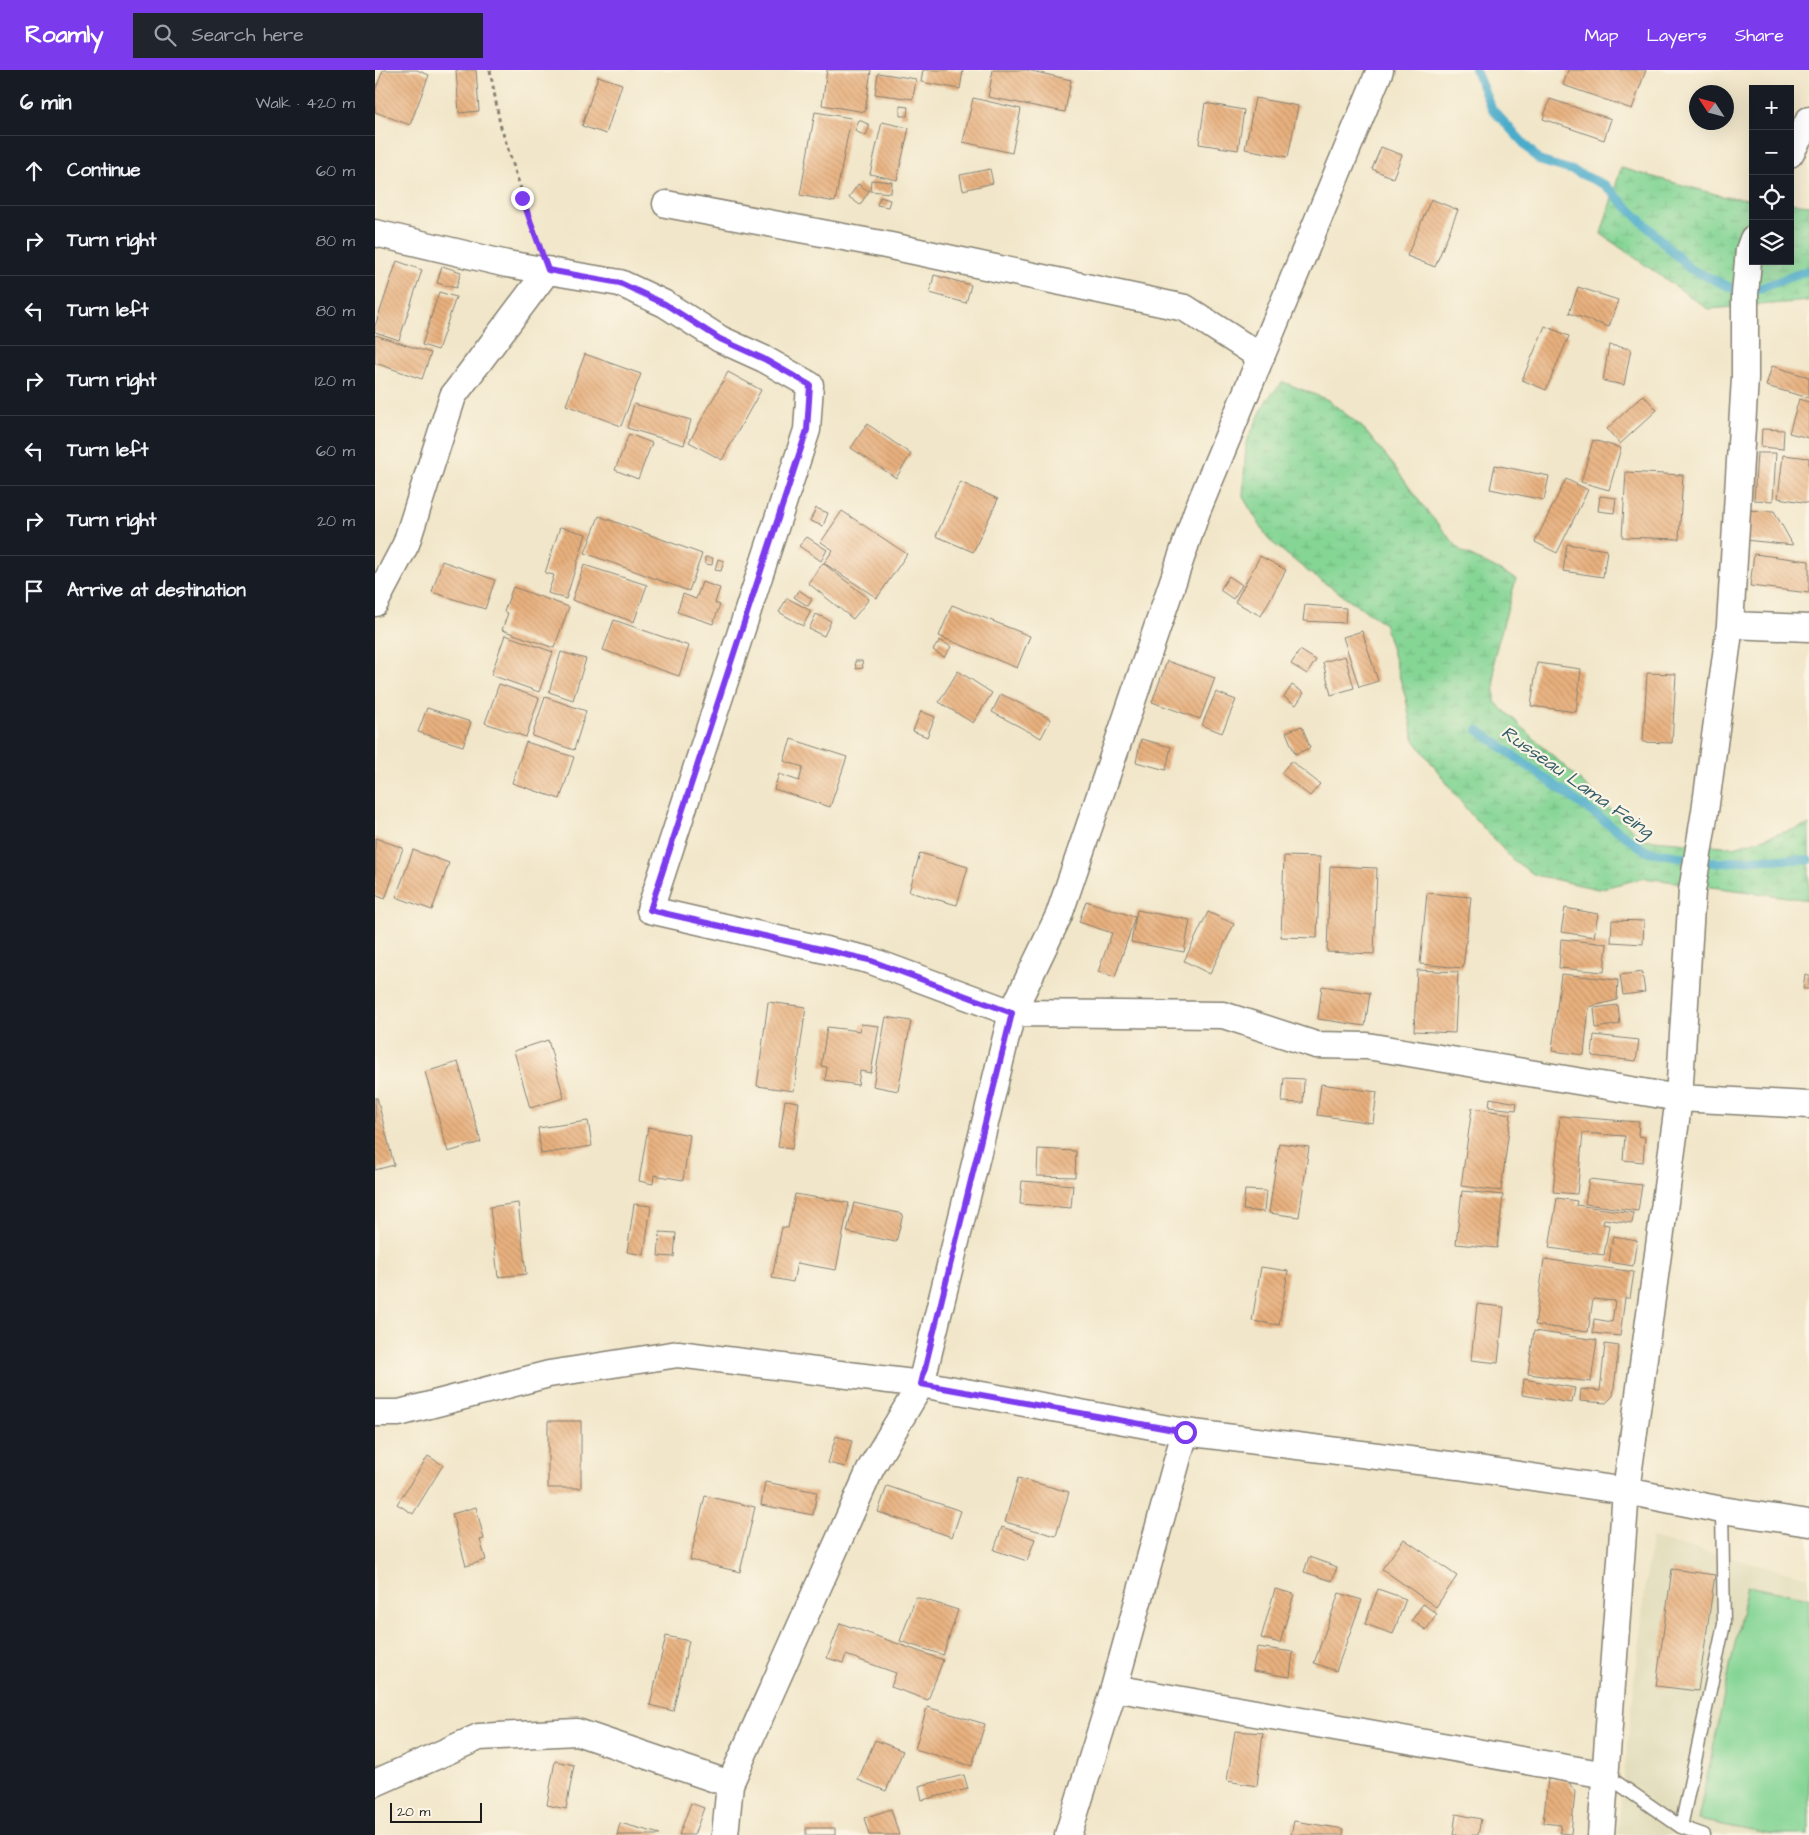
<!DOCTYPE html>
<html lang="en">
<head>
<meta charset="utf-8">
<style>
	:root { --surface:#171b24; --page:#20242c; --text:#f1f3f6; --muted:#9ea1a6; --line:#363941; --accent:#7c3aed }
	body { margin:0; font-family:"Architects Daughter",sans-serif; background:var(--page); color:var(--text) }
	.controls { position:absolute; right:15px; top:15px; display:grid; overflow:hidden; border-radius:0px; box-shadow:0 5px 20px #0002 }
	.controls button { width:45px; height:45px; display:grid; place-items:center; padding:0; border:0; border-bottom:1px solid var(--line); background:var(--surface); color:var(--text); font:25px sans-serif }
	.compass { position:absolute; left:1314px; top:15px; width:45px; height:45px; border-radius:50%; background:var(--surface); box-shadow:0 5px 20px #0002; rotate:306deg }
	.scale { position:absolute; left:15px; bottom:12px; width:92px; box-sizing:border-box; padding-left:5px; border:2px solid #1c1c1c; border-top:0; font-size:14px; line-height:18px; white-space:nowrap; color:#1c1c1c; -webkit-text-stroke:4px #fcf5e5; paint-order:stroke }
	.stop { position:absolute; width:15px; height:15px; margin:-11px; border:4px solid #7c3aed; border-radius:50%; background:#fff }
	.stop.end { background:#7c3aed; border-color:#fff; box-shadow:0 1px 5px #0008 }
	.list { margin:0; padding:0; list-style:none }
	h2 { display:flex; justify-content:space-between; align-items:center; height:65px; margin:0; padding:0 20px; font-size:21px }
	h2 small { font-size:16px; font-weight:400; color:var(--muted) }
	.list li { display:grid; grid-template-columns:32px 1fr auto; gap:15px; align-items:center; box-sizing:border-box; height:70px; padding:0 20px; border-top:1px solid var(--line) }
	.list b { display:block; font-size:19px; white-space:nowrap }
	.list em { font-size:16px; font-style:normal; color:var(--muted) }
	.icon { flex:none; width:28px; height:28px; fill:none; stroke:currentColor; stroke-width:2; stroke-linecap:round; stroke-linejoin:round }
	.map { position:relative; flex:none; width:1434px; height:1765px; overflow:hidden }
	header { display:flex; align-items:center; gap:30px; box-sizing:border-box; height:70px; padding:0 25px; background:var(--accent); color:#fff }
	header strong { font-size:24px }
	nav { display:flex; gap:28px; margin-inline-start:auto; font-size:18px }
	.search { width:350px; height:45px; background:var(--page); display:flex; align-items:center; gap:12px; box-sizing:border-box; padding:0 18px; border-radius:0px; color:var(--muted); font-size:19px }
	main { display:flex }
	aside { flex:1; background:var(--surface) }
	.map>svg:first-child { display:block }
</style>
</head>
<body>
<header>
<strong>Roamly</strong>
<div class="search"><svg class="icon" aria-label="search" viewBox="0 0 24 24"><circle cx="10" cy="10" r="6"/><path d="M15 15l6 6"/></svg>Search here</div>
<nav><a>Map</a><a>Layers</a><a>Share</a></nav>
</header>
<main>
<aside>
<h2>6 min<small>Walk · 420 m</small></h2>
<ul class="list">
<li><svg class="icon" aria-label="ahead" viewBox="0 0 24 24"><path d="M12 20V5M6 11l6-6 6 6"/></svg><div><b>Continue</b></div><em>60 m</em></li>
<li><svg class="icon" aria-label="right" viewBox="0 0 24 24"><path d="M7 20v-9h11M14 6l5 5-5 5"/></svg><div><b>Turn right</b></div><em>80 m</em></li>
<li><svg class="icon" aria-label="left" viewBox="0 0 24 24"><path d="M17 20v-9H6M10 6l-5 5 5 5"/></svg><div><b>Turn left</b></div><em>80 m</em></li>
<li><svg class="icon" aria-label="right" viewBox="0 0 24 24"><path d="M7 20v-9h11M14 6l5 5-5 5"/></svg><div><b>Turn right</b></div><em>120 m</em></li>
<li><svg class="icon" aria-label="left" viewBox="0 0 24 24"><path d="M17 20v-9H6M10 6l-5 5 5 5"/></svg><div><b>Turn left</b></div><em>60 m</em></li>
<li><svg class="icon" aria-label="right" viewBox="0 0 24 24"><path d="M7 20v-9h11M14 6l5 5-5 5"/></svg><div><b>Turn right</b></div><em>20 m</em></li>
<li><svg class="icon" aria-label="arrive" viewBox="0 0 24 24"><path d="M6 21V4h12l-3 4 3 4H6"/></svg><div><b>Arrive at destination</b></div></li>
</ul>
</aside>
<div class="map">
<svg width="1434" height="1765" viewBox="0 0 1434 1765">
	<defs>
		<pattern id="wetland-marsh" width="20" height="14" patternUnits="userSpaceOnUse" patternTransform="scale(1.25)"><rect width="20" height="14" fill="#85d595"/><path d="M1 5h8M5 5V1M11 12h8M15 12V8" fill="none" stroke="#72b680"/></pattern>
		<pattern id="building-back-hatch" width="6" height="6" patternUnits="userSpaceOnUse" patternTransform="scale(1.25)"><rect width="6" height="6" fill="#e8b07e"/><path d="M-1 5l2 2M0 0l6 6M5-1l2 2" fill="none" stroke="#c6976c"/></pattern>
	</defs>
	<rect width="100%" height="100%" fill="#fcf5e5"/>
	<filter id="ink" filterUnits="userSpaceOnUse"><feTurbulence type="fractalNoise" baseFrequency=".02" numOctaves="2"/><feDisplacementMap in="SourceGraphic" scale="10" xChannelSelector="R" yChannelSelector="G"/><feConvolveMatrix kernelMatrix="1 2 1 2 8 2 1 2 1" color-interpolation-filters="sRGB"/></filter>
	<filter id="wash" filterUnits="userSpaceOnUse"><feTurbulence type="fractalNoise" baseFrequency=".0096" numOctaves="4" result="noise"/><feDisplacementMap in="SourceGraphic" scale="20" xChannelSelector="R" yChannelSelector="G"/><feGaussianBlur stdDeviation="1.12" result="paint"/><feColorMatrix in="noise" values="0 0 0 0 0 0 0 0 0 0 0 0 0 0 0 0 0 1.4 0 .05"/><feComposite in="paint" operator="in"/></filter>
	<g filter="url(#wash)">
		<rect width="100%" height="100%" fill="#f1e6c9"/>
		<path fill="#e1dcba" d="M1276,1468L1434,1507V1765H1242Z"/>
		<path fill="url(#wetland-marsh)" stroke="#507858" d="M1246,98L1351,127L1378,129V191H1415V133L1434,135V231L1333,239L1226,164Z
			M908,312L953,330L987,357L1019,396L1050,439L1086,481L1141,509L1119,587L1120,632L1268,769L1359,777L1434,755V830L1270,808L1223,819L1160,805L1138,790L1093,741L1039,670L1031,629L1009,553L935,503L894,470L868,427L871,373L892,329Z"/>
		<path fill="#85d595" stroke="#507858" d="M1372,1516L1434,1528V1765H1398L1323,1750Z"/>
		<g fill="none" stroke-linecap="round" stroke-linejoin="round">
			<path stroke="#4bacca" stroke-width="9" d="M1100,0L1117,39L1165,91L1199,101L1230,115L1315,199L1370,224L1434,200
				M1103,660L1271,781L1343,793L1382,789L1434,790"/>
		</g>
		<g id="blocks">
			<path fill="url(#building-back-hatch)" d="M8,0H42L54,5L35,55L0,42V21Z
				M81,0H101L104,41L84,43Z
				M452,0H496L490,42L447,35Z
				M548,0H588L585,19L546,12Z
				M618,0H652L696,10L690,42L613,27Z
				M1193,0H1271L1257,39L1188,15Z
				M503,3L541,9L538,29L500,24Z
				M223,6L247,14L231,64L207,56Z
				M598,28L646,39L637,83L588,72Z
				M880,28L923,36L913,87L870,79Z
				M1175,29L1236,49L1229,70L1168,49Z
				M830,33L869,40L863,80L824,74Z
				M525,36L533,37L532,46H525Z
				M440,42L476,48L460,132L425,125Z
				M484,50L495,55L491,66L480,61Z
				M507,52L534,58L522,110L495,104Z
				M1006,77L1027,85L1018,108L997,99Z
				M615,99L618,113L588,120L585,105Z
				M496,110L517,112L516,123L495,121Z
				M483,114L494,121L485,135L474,127Z
				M505,127L515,130L513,137L502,135Z
				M1056,129L1083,140L1060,197L1032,186Z
				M22,191L47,200L24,270L0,262V256Z
				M67,196L86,202L81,218L62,213Z
				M559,205L596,215L591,233L555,223Z
				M1203,217L1243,230L1234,257L1194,243Z
				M64,222L81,227L63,280L47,275Z
				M1170,256L1194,266L1171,320L1147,310Z
				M0,265L56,283L47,309L0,293Z
				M1234,275L1256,279L1249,315L1228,311Z
				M210,284L266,304L246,356L191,335Z
				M1397,296L1434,307V328L1391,316Z
				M353,302L386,320L347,390L314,372Z
				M1268,325L1282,340L1245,374L1232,359Z
				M1424,329L1434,332V368L1414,363Z
				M259,334L316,350L309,375L252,358Z
				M492,354L536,384L521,408L476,378Z
				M1387,359L1409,360L1408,379L1386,377Z
				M254,364L277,373L263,409L240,400Z
				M1218,370L1246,378L1234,420L1206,412Z
				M1382,383H1401L1398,431L1379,430Z
				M1408,385L1434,388V433L1403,428Z
				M1120,395L1174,406L1169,430L1115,419Z
				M1251,402L1308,405L1304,469L1247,467Z
				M1191,409L1213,420L1182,483L1160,472Z
				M585,412L623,429L598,482L561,466Z
				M1225,426L1241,428L1239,443L1223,441Z
				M441,438L453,443L448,456L435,451Z
				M1367,440L1399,441L1418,475L1370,470Z
				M467,441L532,484L502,528L449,493L458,480L446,472Z
				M224,446L327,484L314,521L210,483Z
				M185,457L211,464L191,529L173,523L179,505L170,503Z
				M432,467L452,480L446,491L424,476Z
				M1192,474L1232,480L1228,507L1188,501Z
				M1379,484L1434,491V523L1375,516Z
				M885,486L911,500L886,546L860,532Z
				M330,487L338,488L337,495L330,494Z
				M343,489L349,491L346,501L340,500Z
				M67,491L120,510L110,539L57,522Z
				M448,493L494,529L478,549L433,513Z
				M209,495L272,515L259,552L197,530Z
				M854,506L867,515L858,529L845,520Z
				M327,512L345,518L340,533L345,535L338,554L302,542L308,524L321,529Z
				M138,517L194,537L179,578L127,560L133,543L129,542Z
				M424,520L437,529L433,536L419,527Z
				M412,528L436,541L428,556L404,542Z
				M577,535L655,566L642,598L564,566Z
				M930,535L971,538L970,553L928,551Z
				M441,544L456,551L449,566L434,559Z
				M239,550L314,576L304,606L228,580Z
				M987,561L1003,611L984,617L968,567Z
				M130,565L178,582L164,622L116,605Z
				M565,570L576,577L569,587L558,580Z
				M925,580L941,590L932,604L916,594Z
				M186,582L211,589L198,630L174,622Z
				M970,586L979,618L956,625L948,592Z
				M480,591H487L488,598L481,599Z
				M792,591L840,608L825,649L777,632Z
				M1162,593L1206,599L1201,642L1156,636Z
				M583,601L617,623L598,653L564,632Z
				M1272,603L1301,604L1297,673L1268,672Z
				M124,614L164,628L151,667L110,653Z
				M917,615L929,623L921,635L909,627Z
				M841,622L861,630L847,663L827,655Z
				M626,624L676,649L666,668L617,642Z
				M170,627L211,641L199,680L157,666Z
				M52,638L96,652L88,676L43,662Z
				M546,641L560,647L552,667L538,661Z
				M927,656L935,678L920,684L911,662Z
				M416,669L472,687L455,737L399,719L404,704L424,711L428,697L409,691Z
				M766,669L796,677L791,700L761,692Z
				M151,672L199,687L185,729L137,713Z
				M916,691L945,714L935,726L906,703Z
				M0,768L28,778L10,829L0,825Z
				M38,780L74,793L57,840L21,827Z
				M545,783L593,797L582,835L534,822Z
				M909,786L945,787L942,868L906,867Z
				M955,796L1002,798L999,884L952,882Z
				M1052,823L1096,827L1088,898L1045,894Z
				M711,831L760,847L740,907L723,902L737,863L704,852Z
				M1190,838L1223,844L1219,867L1186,862Z
				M762,840L815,850L809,882L756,872Z
				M833,842L859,854L835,904L809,891Z
				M1237,850L1269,851L1268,874L1236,872Z
				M1186,869L1232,874L1229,902L1184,898Z
				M1042,900L1083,902L1080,963L1039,961Z
				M1267,902L1270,922L1248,925L1245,905Z
				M1186,904L1243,910L1242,930L1214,937L1209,985L1177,981Z
				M1430,904L1434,905V919H1428Z
				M947,916L995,923L990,956L943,949Z
				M393,932L431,937L419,1021L382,1016Z
				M1243,935L1245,954L1221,958L1219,938Z
				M511,947L536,951L523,1021L498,1016Z
				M486,954L504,956L496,1003L485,1001L483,1015L450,1010L452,997L446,996L452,957L485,961Z
				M1219,965L1264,970L1261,991L1217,986Z
				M173,970L189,1028L155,1038L139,981Z
				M83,992L106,1072L73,1082L50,1002Z
				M909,1008L929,1009L928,1033L907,1032Z
				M946,1014L1002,1022L998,1053L942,1045Z
				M0,1028H2L19,1095L0,1100Z
				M1115,1028L1142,1033L1141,1040L1114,1037Z
				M410,1030L424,1032L417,1079L403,1077Z
				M1097,1038L1136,1044L1126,1121L1086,1116Z
				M1185,1046L1264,1052L1263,1066L1270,1067L1268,1092L1248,1090L1250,1066L1208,1063L1202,1124L1178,1122Z
				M213,1051L217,1076L166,1084L163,1058Z
				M273,1057L315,1065L308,1110L279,1105L278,1114L264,1111Z
				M904,1073L934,1077L924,1147L894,1143Z
				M663,1079L701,1081L700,1107L662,1106Z
				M1214,1109L1267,1115L1263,1141L1210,1134Z
				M647,1111L698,1115L696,1138L645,1134Z
				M870,1120L891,1121L889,1142L868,1140Z
				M1087,1121L1128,1125L1122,1178L1081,1174Z
				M420,1124L474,1133L461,1200L422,1193L418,1212L397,1208L407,1157L413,1158Z
				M1182,1128L1202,1131L1201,1135L1259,1143L1257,1153L1229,1149L1228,1154L1234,1155L1229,1185L1174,1178Z
				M143,1133L151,1204L123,1207L115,1137Z
				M479,1133L528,1144L521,1172L472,1162Z
				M259,1134L276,1136L269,1185L252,1182Z
				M285,1162L301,1163L299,1187L283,1186Z
				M1238,1166L1262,1170L1258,1196L1234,1192Z
				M1169,1189L1259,1202L1255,1228H1250L1245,1266L1218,1263L1219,1249L1237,1252L1240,1231L1218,1229L1213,1262L1160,1255Z
				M886,1197L913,1201L904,1255L877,1251Z
				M1102,1234L1129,1237L1123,1293L1096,1290Z
				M1159,1261L1222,1270L1216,1312L1153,1304Z
				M1230,1274L1244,1276L1238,1326L1231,1333L1205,1331L1206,1319L1225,1321Z
				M1149,1309L1200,1318L1197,1333L1147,1325Z
				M173,1351H206V1418H173Z
				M461,1366L477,1371L470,1397L453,1393Z
				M53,1386L68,1395L38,1444L22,1434Z
				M643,1408L694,1422L681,1466L630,1452Z
				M390,1412L442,1422L438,1445L386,1435Z
				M512,1416L586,1441L577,1467L503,1442Z
				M330,1426L380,1437L365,1502L315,1490Z
				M101,1437L109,1469L105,1470L111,1490L91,1496L77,1444Z
				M627,1457L660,1469L652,1491L619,1480Z
				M1029,1469L1082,1506L1061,1537L1007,1499Z
				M934,1487L962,1497L957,1511L929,1502Z
				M1297,1499L1340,1505L1323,1621L1281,1616Z
				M900,1519L919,1524L905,1573L886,1568Z
				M1003,1519L1031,1529L1018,1564L990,1554Z
				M964,1523L987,1530L961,1601L939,1593Z
				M541,1527L583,1540L568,1585L525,1571Z
				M1048,1534L1062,1544L1051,1560L1037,1550Z
				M465,1553L568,1590L553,1630L516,1617L521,1603L471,1585L468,1593L452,1588Z
				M291,1566L314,1571L298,1641L275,1635Z
				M882,1577L918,1582L915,1607L878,1601Z
				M552,1637L610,1654L597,1696L540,1679Z
				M860,1661L888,1663L882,1716L852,1711Z
				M500,1670L528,1681L511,1721L483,1710Z
				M180,1691L199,1695L191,1739L172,1735Z
				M589,1705L593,1719L547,1730L544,1716Z
				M1173,1709L1193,1711L1200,1722L1196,1764L1185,1763L1186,1755L1168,1753Z
				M316,1733L329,1738L319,1765H304Z
				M516,1739L524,1765H494L489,1748Z
				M1081,1744L1106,1749L1103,1765H1078Z
				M919,1751L969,1759L968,1765H916Z
				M245,1753L285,1764V1765H242Z
				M431,1758H460V1765H431Z"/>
		</g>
	</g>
	<g filter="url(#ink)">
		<use href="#blocks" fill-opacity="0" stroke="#868172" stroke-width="1"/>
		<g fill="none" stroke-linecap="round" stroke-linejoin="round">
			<g stroke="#868172" stroke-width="15">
				<path id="lane" d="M1231,1705L1306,1757
					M1329,1765L1306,1757L1349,1554L1347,1440"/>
			</g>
			<g stroke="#868172" stroke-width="29">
				<path id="street" d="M1415,84L1434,50
					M291,134L506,174L810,238L886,287
					M0,163L132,194L245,213L290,234L345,269L389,289L435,315L432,360L275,840L494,890L637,943L848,945L941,975L992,976L1304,1028L1434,1035
					M0,533L31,474L78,326L173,200
					M1355,555L1434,558
					M0,1343H24L174,1304L303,1284L546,1314L810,1362L1083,1396L1251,1421L1347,1440L1434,1453
					M739,1618L1231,1705
					M0,1713L104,1667L202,1662L355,1714
					M350,1765L355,1714L496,1398L546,1314L637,943L684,845L822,441L1005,0
					M693,1765L739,1618L810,1362
					M1226,1765L1251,1421L1304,1028L1317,821L1330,741L1355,555L1370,308V224L1374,180L1378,169"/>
			</g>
			<path stroke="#868172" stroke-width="3" stroke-dasharray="4 4" stroke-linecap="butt" d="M115,0L125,54L162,169"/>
			<use href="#lane" stroke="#fff" stroke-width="12"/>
			<use href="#street" stroke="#fff" stroke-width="26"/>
		</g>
	</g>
	<g fill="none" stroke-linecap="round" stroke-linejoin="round" filter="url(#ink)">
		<path stroke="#7c3aed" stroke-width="6" d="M147,128L173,200L245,213L290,234L345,269L389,289L435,315L432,360L275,840L494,890L637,943L546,1314L810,1362"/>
	</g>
	<g text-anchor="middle" stroke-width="4.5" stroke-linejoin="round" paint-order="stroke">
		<g font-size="19" font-style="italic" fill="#315d6a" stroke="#fcf5e5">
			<text transform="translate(1203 711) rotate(35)" y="7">Russeau Lama Feing</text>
		</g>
	</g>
</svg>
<div class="controls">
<button>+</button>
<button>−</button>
<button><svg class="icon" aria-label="locate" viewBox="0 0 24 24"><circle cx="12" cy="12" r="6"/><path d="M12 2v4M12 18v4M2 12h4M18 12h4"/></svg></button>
<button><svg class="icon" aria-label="layers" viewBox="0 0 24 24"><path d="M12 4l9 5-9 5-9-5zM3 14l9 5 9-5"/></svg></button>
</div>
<svg class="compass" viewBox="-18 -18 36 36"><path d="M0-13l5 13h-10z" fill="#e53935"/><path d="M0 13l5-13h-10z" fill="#9ea1a6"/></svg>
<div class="scale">20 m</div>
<div class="stop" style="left:810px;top:1362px"></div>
<div class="stop end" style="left:147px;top:128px"></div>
</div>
</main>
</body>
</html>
